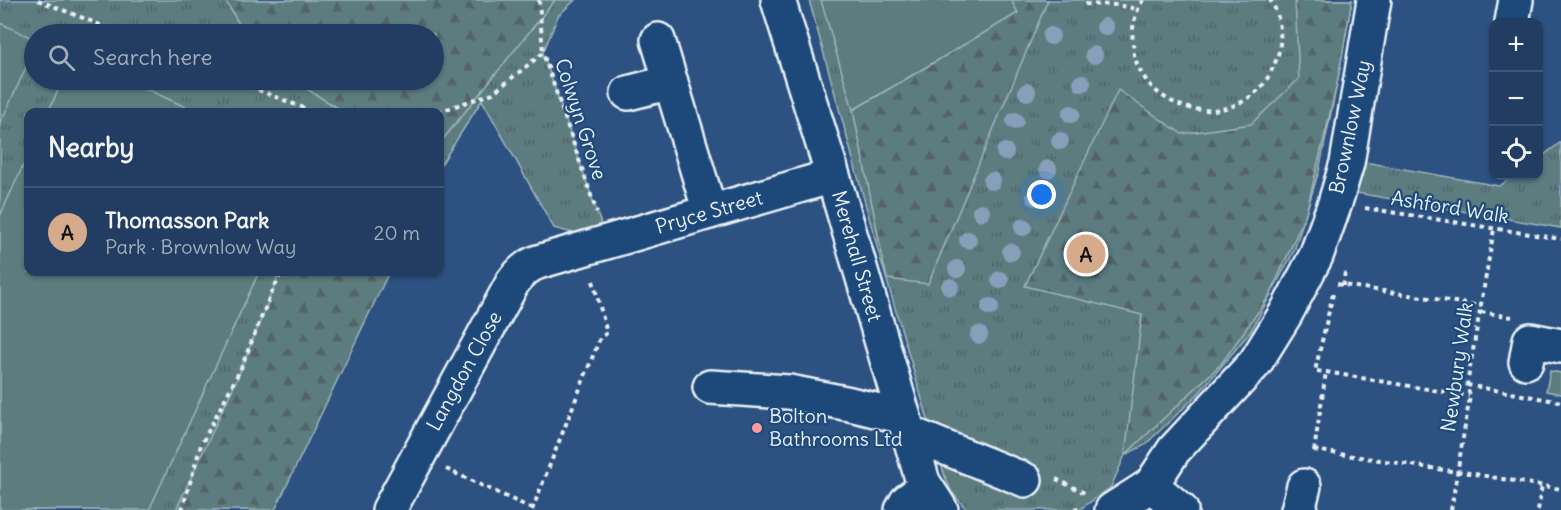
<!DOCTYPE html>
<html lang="en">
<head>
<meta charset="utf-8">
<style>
	:root { --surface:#223d61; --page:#2a4467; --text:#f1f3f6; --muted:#a2aebd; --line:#3f5676; --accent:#d6ab8b }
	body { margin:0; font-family:Delius,sans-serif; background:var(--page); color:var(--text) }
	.controls { position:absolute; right:18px; top:18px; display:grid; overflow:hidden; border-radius:12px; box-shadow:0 2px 4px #0004 }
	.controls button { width:54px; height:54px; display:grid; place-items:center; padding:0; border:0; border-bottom:2px solid var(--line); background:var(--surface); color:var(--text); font:30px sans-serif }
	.you { position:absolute; left:1042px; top:195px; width:21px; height:21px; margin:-15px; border:4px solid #fff; border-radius:50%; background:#1a73e8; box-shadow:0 0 0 9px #1a73e833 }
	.badge { display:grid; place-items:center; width:39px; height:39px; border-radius:50%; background:var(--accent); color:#111; font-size:20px; font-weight:700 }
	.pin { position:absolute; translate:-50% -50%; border:3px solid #fff; box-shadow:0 2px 6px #0006 }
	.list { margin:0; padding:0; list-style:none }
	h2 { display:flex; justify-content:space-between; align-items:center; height:78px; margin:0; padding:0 24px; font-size:26px }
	h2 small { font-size:20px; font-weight:400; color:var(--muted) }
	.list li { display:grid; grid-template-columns:39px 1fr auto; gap:18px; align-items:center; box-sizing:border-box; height:90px; padding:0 24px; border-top:2px solid var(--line) }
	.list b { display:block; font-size:22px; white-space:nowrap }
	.list p { margin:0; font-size:20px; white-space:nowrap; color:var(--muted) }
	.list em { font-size:20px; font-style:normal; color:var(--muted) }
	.icon { flex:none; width:33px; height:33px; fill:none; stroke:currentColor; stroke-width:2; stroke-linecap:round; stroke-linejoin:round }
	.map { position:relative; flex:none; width:1561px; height:510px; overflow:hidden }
	.search { position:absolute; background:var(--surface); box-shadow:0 2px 4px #0004; left:24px; top:24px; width:420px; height:66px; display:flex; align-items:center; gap:15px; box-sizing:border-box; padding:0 21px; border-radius:33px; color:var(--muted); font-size:22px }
	.panel { position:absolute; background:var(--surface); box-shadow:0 2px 4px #0004; left:24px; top:108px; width:420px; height:168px; border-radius:12px }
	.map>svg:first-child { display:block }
</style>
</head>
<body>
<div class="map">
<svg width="1561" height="510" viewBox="0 0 1561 510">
	<defs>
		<pattern id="grass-tufts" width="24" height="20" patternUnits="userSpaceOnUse" patternTransform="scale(1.5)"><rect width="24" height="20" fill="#5b7b80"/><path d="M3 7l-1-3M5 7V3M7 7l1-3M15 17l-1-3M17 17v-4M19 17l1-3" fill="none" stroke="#526468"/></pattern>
		<pattern id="forest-firs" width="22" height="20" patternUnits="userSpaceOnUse" patternTransform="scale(1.5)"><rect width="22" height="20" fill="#5b7b80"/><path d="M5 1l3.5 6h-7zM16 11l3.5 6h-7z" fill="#526468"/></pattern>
	</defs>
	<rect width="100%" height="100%" fill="#2d5181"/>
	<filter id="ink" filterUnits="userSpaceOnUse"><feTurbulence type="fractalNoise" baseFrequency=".0167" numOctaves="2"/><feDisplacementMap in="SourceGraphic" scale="12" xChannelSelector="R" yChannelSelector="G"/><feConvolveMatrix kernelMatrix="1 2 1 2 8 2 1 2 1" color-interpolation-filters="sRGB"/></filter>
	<g filter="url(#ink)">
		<path fill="url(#grass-tufts)" stroke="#a2b6bc" stroke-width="1.5" fill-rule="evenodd" d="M0,0H575L558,16L543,53L607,242L554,228L482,100L440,166V112H28V272H378L265,510H0ZM34,34H434V80H34Z
			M809,0H1352L1337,84L1319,171L1294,251L1251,331L1199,393L1145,445L1125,455L1111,487L1079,510H967L951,491L944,474L880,257Z
			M1561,142V228L1356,193L1365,162L1499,186L1514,176H1538L1539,159Z
			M1550,371L1561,373V394L1546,391Z"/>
		<path fill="url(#forest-firs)" stroke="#a2b6bc" stroke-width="1.5" d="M225,0H555L440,143V112H344L292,80H434V34H245Z
			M1011,0H1048L928,284L887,279L853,110L1017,13Z
			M1295,0H1352L1337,84L1306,213L1270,295L1221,364L1125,455L1142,315L1025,286L1118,90L1182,134L1251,124L1299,79Z
			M280,272H389L275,510H176L237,379Z"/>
		<path fill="#5b7b80" stroke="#a2b6bc" stroke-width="1.5" d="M821,0H1011L1018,13L853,110Z
			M0,23L34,39V50L0,124Z
			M63,80H126L197,112H48Z
			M28,155V272H259L149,510H0V216Z"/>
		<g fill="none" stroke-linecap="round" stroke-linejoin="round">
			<g stroke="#e8f1f8" stroke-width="38">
				<path id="minor" d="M778,0L833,176L923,482L941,510
					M1512,22L1516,0
					M658,40L710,212
					M628,93L671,82
					M1526,362L1530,340L1561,346
					M710,387L789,392L850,404L904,417
					M909,433L1025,480
					M1151,485L1181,510
					M389,510L513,282C521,272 527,266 538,262L833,176
					M902,510L907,501L926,487
					M1112,510L1151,485L1174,450L1255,363L1286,313L1316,256L1335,203L1347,163L1374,0
					M1298,510L1304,486"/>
			</g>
			<path stroke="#e8f1f8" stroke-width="4" stroke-dasharray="4.5 4.5" stroke-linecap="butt" d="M38,0L123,34
				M539,0L543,53
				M1143,0C1135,13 1131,29 1133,44C1134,48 1133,54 1135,58C1150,108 1215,127 1255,93C1266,84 1272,70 1277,58C1283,41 1281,15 1270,0
				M1085,4L1117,5L1137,9
				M233,80L314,112
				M438,112L493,93L543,53L597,213
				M1365,208L1561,239
				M1337,284L1481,306
				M1343,286L1345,272
				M1333,294L1315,371L1326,372L1469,396
				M1481,312L1512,317
				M1467,385L1561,402
				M1314,450L1457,472
				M1314,451L1326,372
				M446,469L533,509
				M1457,471L1561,489
				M1056,479L1087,494
				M182,510L201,445L241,368L270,296L282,272
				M532,510L600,338L607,333L592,277
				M1074,510L1081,505
				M1451,510L1470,396L1467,385L1494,229
				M1538,510L1542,485"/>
			<use href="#minor" stroke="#1f4a7a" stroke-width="33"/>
		</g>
		<g fill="#889fb9">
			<circle cx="1105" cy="27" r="9"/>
			<circle cx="1051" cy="36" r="9"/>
			<circle cx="1094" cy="55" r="9"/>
			<circle cx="1082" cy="83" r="9"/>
			<circle cx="1027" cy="92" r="9"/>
			<circle cx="1071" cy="114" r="9"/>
			<circle cx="1015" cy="121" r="9"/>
			<circle cx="1060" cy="141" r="9"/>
			<circle cx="1005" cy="152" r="9"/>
			<circle cx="1048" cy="169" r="9"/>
			<circle cx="992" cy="181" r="9"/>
			<circle cx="1035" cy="197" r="9"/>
			<circle cx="981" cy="212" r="9"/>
			<circle cx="1023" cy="227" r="9"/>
			<circle cx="968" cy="240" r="9"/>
			<circle cx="1011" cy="252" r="9"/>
			<circle cx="957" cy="269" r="9"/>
			<circle cx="1000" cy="280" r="9"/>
			<circle cx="950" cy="287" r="9"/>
			<circle cx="990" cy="307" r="9"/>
			<circle cx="979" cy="335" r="9"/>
		</g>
	</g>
	<circle fill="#ff9aa2" stroke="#1f4a7a" stroke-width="2" cx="757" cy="428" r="6"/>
	<g text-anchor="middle" stroke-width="4.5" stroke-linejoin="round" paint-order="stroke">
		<g font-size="20" fill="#e8f1f8" stroke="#1f4a7a">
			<text transform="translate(581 119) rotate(72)" y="7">Colwyn Grove</text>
			<text transform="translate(1350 127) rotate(-78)" y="7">Brownlow Way</text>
			<text transform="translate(1450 207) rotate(9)" y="7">Ashford Walk</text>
			<text transform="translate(709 212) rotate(-16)" y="7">Pryce Street</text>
			<text transform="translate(857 256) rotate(74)" y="7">Merehall Street</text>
			<text transform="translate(1457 367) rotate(-82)" y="7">Newbury Walk</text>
			<text transform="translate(464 371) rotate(-61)" y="7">Langdon Close</text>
		</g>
		<g font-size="20" fill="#e8f1f8" stroke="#1f4a7a" text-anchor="start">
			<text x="769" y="423">Bolton<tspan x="769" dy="23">Bathrooms Ltd</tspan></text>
		</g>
	</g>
</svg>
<div class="controls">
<button>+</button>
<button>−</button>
<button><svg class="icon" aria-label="locate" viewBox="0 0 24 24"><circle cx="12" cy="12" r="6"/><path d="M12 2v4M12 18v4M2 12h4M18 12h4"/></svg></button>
</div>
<div class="you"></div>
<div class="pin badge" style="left:1086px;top:254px">A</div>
<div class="search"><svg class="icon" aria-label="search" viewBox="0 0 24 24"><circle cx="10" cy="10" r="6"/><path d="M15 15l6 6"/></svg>Search here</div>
<section class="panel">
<h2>Nearby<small></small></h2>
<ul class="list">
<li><span class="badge">A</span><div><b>Thomasson Park</b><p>Park · Brownlow Way</p></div><em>20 m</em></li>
</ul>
</section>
</div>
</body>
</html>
